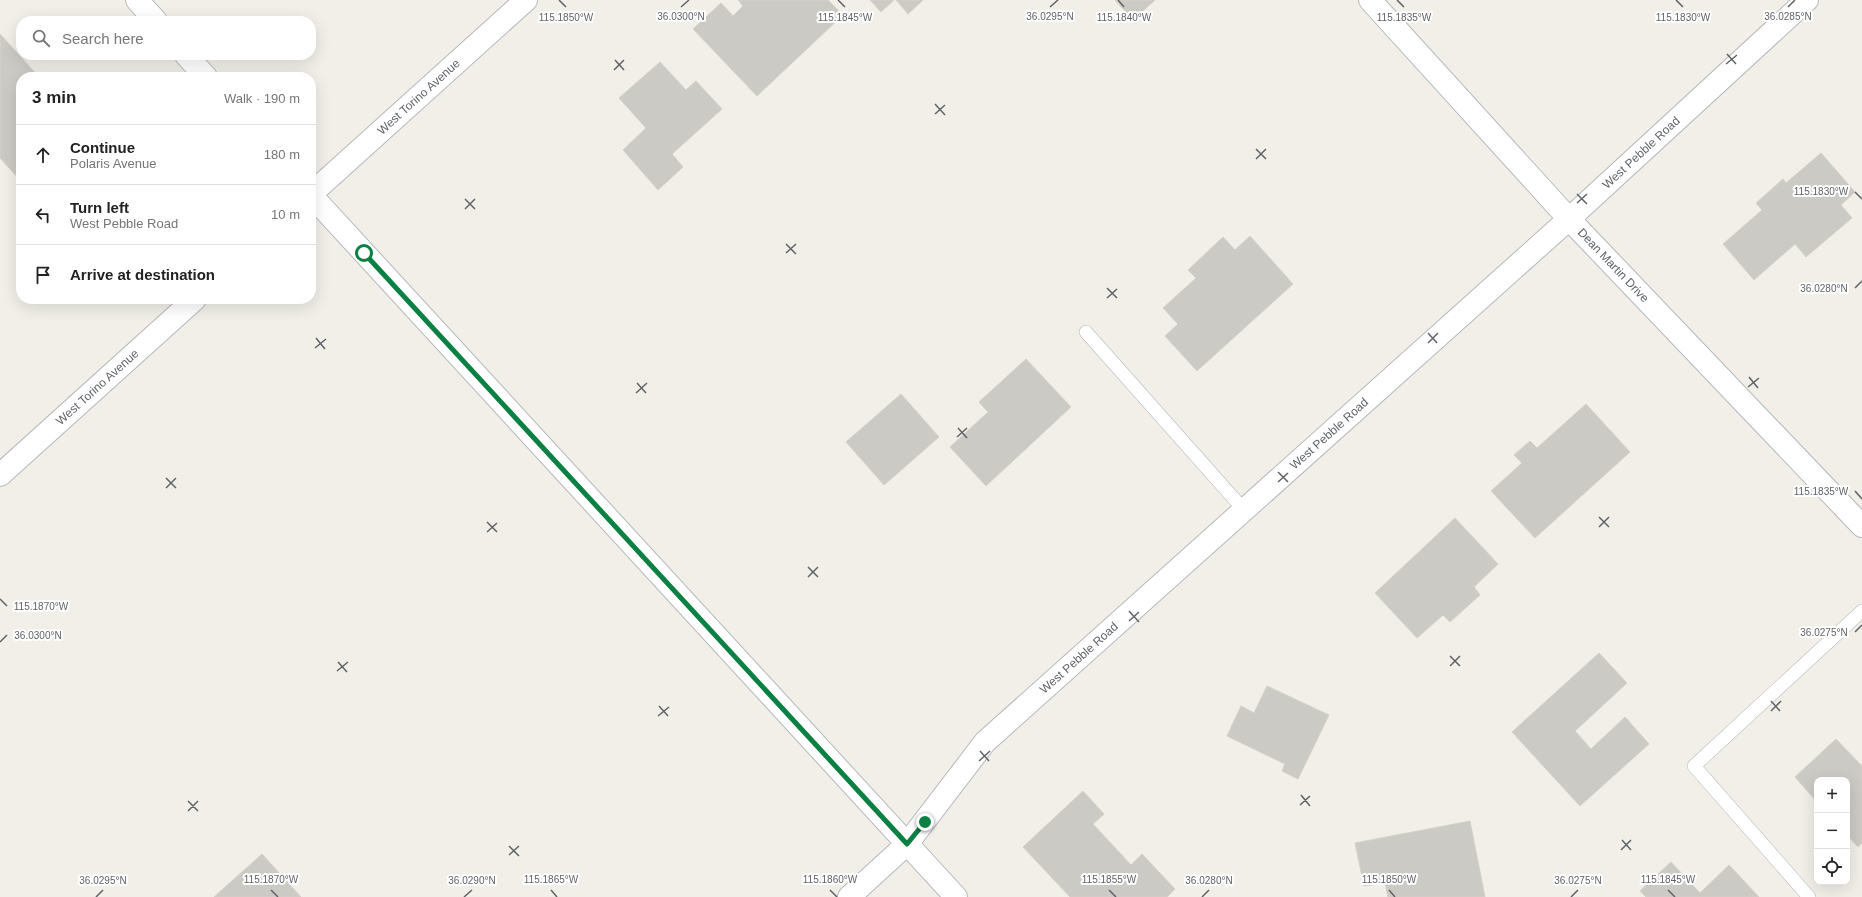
<!DOCTYPE html>
<html lang="en">
<head>
<meta charset="utf-8">
<style>
	:root { --surface:#fff; --page:#f2f2f2; --text:#222; --muted:#767676; --line:#e0e0e0 }
	body { margin:0; font-family:Helvetica,sans-serif; background:var(--page); color:var(--text) }
	.controls { position:absolute; right:12px; bottom:12px; display:grid; overflow:hidden; border-radius:8px; box-shadow:0 4px 16px #0002 }
	.controls button { width:36px; height:36px; display:grid; place-items:center; padding:0; border:0; border-bottom:1px solid var(--line); background:var(--surface); color:var(--text); font:20px sans-serif }
	.stop { position:absolute; width:12px; height:12px; margin:-9px; border:3px solid #0b8043; border-radius:50%; background:#fff }
	.stop.end { background:#0b8043; border-color:#fff; box-shadow:0 1px 4px #0008 }
	.list { margin:0; padding:0; list-style:none }
	h2 { display:flex; justify-content:space-between; align-items:center; height:52px; margin:0; padding:0 16px; font-size:17px }
	h2 small { font-size:13px; font-weight:400; color:var(--muted) }
	.list li { display:grid; grid-template-columns:26px 1fr auto; gap:12px; align-items:center; box-sizing:border-box; height:60px; padding:0 16px; border-top:1px solid var(--line) }
	.list b { display:block; font-size:15px; white-space:nowrap }
	.list p { margin:0; font-size:13px; white-space:nowrap; color:var(--muted) }
	.list em { font-size:13px; font-style:normal; color:var(--muted) }
	.icon { flex:none; width:22px; height:22px; fill:none; stroke:currentColor; stroke-width:2; stroke-linecap:round; stroke-linejoin:round }
	.map { position:relative; flex:none; width:1862px; height:897px; overflow:hidden }
	.search { position:absolute; background:var(--surface); box-shadow:0 4px 16px #0002; left:16px; top:16px; width:300px; height:44px; display:flex; align-items:center; gap:10px; box-sizing:border-box; padding:0 14px; border-radius:16px; color:var(--muted); font-size:15px }
	.panel { position:absolute; background:var(--surface); box-shadow:0 4px 16px #0002; left:16px; top:72px; width:300px; height:232px; border-radius:16px }
	.map>svg:first-child { display:block }
</style>
</head>
<body>
<div class="map">
<svg width="1862" height="897" viewBox="0 0 1862 897">
	<rect width="100%" height="100%" fill="#f1efe8"/>
	<path fill="#cccac5" stroke="#d6d1c6" d="M738,0H828L843,15L757,96L693,29L721,3L733,16L743,6Z
		M870,0H894L881,12Z
		M896,0H923L908,14Z
		M1115,0H1155L1133,20Z
		M0,34L39,77H21V181L0,158Z
		M660,62L686,90L696,81L722,109L672,154L683,167L658,190L623,150L646,128L619,98Z
		M1821,153L1855,192L1841,205L1852,218L1806,257L1795,244L1754,280L1723,244L1762,210L1756,203L1783,179L1786,183Z
		M1250,236L1293,284L1197,371L1165,336L1178,324L1163,308L1196,278L1188,270L1223,237L1235,250Z
		M1026,359L1071,407L986,486L950,447L988,412L979,402Z
		M901,394L939,437L884,485L846,442Z
		M1586,404L1630,452L1535,538L1491,491L1522,463L1514,455L1530,441L1537,448Z
		M1455,518L1498,564L1474,587L1480,595L1450,622L1443,615L1417,638L1375,593Z
		M1599,653L1627,683L1575,731L1591,749L1625,717L1649,744L1580,806L1512,732Z
		M1267,686L1329,715L1298,779L1282,771L1285,764L1227,736L1241,706L1254,713Z
		M1836,739L1862,766V843L1858,847L1847,835V780H1817V802L1795,777Z
		M1083,791L1104,814L1093,824L1131,865L1142,854L1175,889L1167,897H1070L1023,847Z
		M1470,821L1485,897H1388L1385,883L1364,886L1355,843Z
		M262,854L301,897H214Z
		M1671,862L1700,893L1729,865L1759,897H1646L1640,891Z"/>
	<g fill="none" stroke-linecap="round" stroke-linejoin="round">
		<g stroke="#b5b8bc" stroke-width="14">
			<path id="service" d="M1086,332L1244,510
				M1809,897L1694,766L1862,611"/>
		</g>
		<g stroke="#b5b8bc" stroke-width="24">
			<g id="minor">
				<path d="M137,0L156,21"/>
				<path d="M186,55L206,77"/>
				<path id="s1" d="M311,194L526,0"/>
				<path d="M311,195L956,897"/>
				<path id="s2" d="M1569,219L1807,0"/>
				<path id="s3" d="M0,475L195,299"/>
			</g>
		</g>
		<g stroke="#b5b8bc" stroke-width="24">
			<g id="tertiary">
				<path id="s4" d="M1370,0L1569,219L1862,526"/>
				<path id="s5" d="M849,897L907,844L985,742L1569,219"/>
			</g>
		</g>
		<use href="#service" stroke="#fff" stroke-width="13"/>
		<use href="#minor" stroke="#fff" stroke-width="22"/>
		<use href="#tertiary" stroke="#fff" stroke-width="22"/>
	</g>
	<g fill="none" stroke-linecap="round" stroke-linejoin="round">
		<path stroke="#0b8043" stroke-width="5" d="M364,253L907,844L925,822"/>
	</g>
	<path fill="none" stroke="#5f6368" stroke-width="1.5" d="M559,0L566,7M838,0L845,7M1118,0L1124,7M1397,0L1404,7M1676,0L1683,7M681,7L689,0M1050,7L1058,0M1788,7L1795,0M1727,54L1736,64M615,60L624,70M1726,64L1737,55M614,70L624,60M935,104L945,115M935,114L945,105M1256,149L1266,159M1256,159L1266,149M1855,192L1862,199M1577,194L1587,204M465,199L475,209M1577,203L1587,194M465,209L475,199M786,244L796,254M786,253L796,244M1107,288L1117,298M1855,288L1862,281M1107,298L1117,289M1428,333L1437,343M316,338L325,349M1428,343L1438,333M315,348L326,339M1749,377L1758,388M637,383L646,393M1748,387L1759,378M636,393L647,383M958,428L967,438M957,437L967,428M1278,472L1288,482M166,478L176,488M1278,482L1288,473M166,488L176,478M1855,491L1862,499M1599,517L1609,527M487,522L497,532M1599,527L1609,517M487,532L497,523M808,567L818,577M808,577L818,567M0,599L7,606M1129,611L1139,622M1129,621L1139,612M1855,632L1862,625M0,642L7,635M1450,656L1460,666M338,662L347,672M1450,666L1460,656M337,671L348,662M1771,701L1780,711M659,706L668,716M1771,711L1781,701M658,716L669,707M980,751L989,761M979,761L990,751M1301,795L1310,806M188,801L198,811M1300,805L1310,796M188,811L198,801M1622,840L1631,850M509,846L519,856M1621,850L1631,840M509,855L519,846M271,890L278,897M551,890L557,897M830,890L837,897M1109,890L1116,897M1389,890L1395,897M1668,890L1675,897M96,897L103,890M464,897L472,890M1202,897L1209,890M1571,897L1578,890"/>
	<g text-anchor="middle" stroke-width="4" stroke-linejoin="round" paint-order="stroke">
		<g font-size="12" fill="#5f6368" stroke="#fff">
			<text dy="4" stroke="none"><textPath href="#s1" startOffset="145">West Torino Avenue</textPath></text>
			<text dy="4" stroke="none"><textPath href="#s2" startOffset="98">West Pebble Road</textPath></text>
			<text dy="4" stroke="none"><textPath href="#s4" startOffset="360">Dean Martin Drive</textPath></text>
			<text dy="4" stroke="none"><textPath href="#s3" startOffset="131">West Torino Avenue</textPath></text>
			<text dy="4" stroke="none"><textPath href="#s5" startOffset="669">West Pebble Road</textPath></text>
			<text dy="4" stroke="none"><textPath href="#s5" startOffset="333">West Pebble Road</textPath></text>
		</g>
	</g>
	<g font-size="10" text-anchor="middle" fill="#5f6368" stroke="#fff" stroke-width="4" stroke-linejoin="round" paint-order="stroke">
		<text x="681" y="20">36.0300°N</text>
		<text x="1050" y="20">36.0295°N</text>
		<text x="1788" y="20">36.0285°N</text>
		<text x="566" y="21">115.1850°W</text>
		<text x="845" y="21">115.1845°W</text>
		<text x="1124" y="21">115.1840°W</text>
		<text x="1404" y="21">115.1835°W</text>
		<text x="1683" y="21">115.1830°W</text>
		<text x="1821" y="195">115.1830°W</text>
		<text x="1824" y="292">36.0280°N</text>
		<text x="1821" y="495">115.1835°W</text>
		<text x="41" y="610">115.1870°W</text>
		<text x="1824" y="636">36.0275°N</text>
		<text x="38" y="639">36.0300°N</text>
		<text x="271" y="883">115.1870°W</text>
		<text x="551" y="883">115.1865°W</text>
		<text x="830" y="883">115.1860°W</text>
		<text x="1109" y="883">115.1855°W</text>
		<text x="1389" y="883">115.1850°W</text>
		<text x="1668" y="883">115.1845°W</text>
		<text x="103" y="884">36.0295°N</text>
		<text x="472" y="884">36.0290°N</text>
		<text x="1209" y="884">36.0280°N</text>
		<text x="1578" y="884">36.0275°N</text>
	</g>
</svg>
<div class="controls">
<button>+</button>
<button>−</button>
<button><svg class="icon" aria-label="locate" viewBox="0 0 24 24"><circle cx="12" cy="12" r="6"/><path d="M12 2v4M12 18v4M2 12h4M18 12h4"/></svg></button>
</div>
<div class="stop" style="left:364px;top:253px"></div>
<div class="stop end" style="left:925px;top:822px"></div>
<div class="search"><svg class="icon" aria-label="search" viewBox="0 0 24 24"><circle cx="10" cy="10" r="6"/><path d="M15 15l6 6"/></svg>Search here</div>
<section class="panel">
<h2>3 min<small>Walk · 190 m</small></h2>
<ul class="list">
<li><svg class="icon" aria-label="ahead" viewBox="0 0 24 24"><path d="M12 20V5M6 11l6-6 6 6"/></svg><div><b>Continue</b><p>Polaris Avenue</p></div><em>180 m</em></li>
<li><svg class="icon" aria-label="left" viewBox="0 0 24 24"><path d="M17 20v-9H6M10 6l-5 5 5 5"/></svg><div><b>Turn left</b><p>West Pebble Road</p></div><em>10 m</em></li>
<li><svg class="icon" aria-label="arrive" viewBox="0 0 24 24"><path d="M6 21V4h12l-3 4 3 4H6"/></svg><div><b>Arrive at destination</b></div></li>
</ul>
</section>
</div>
</body>
</html>
